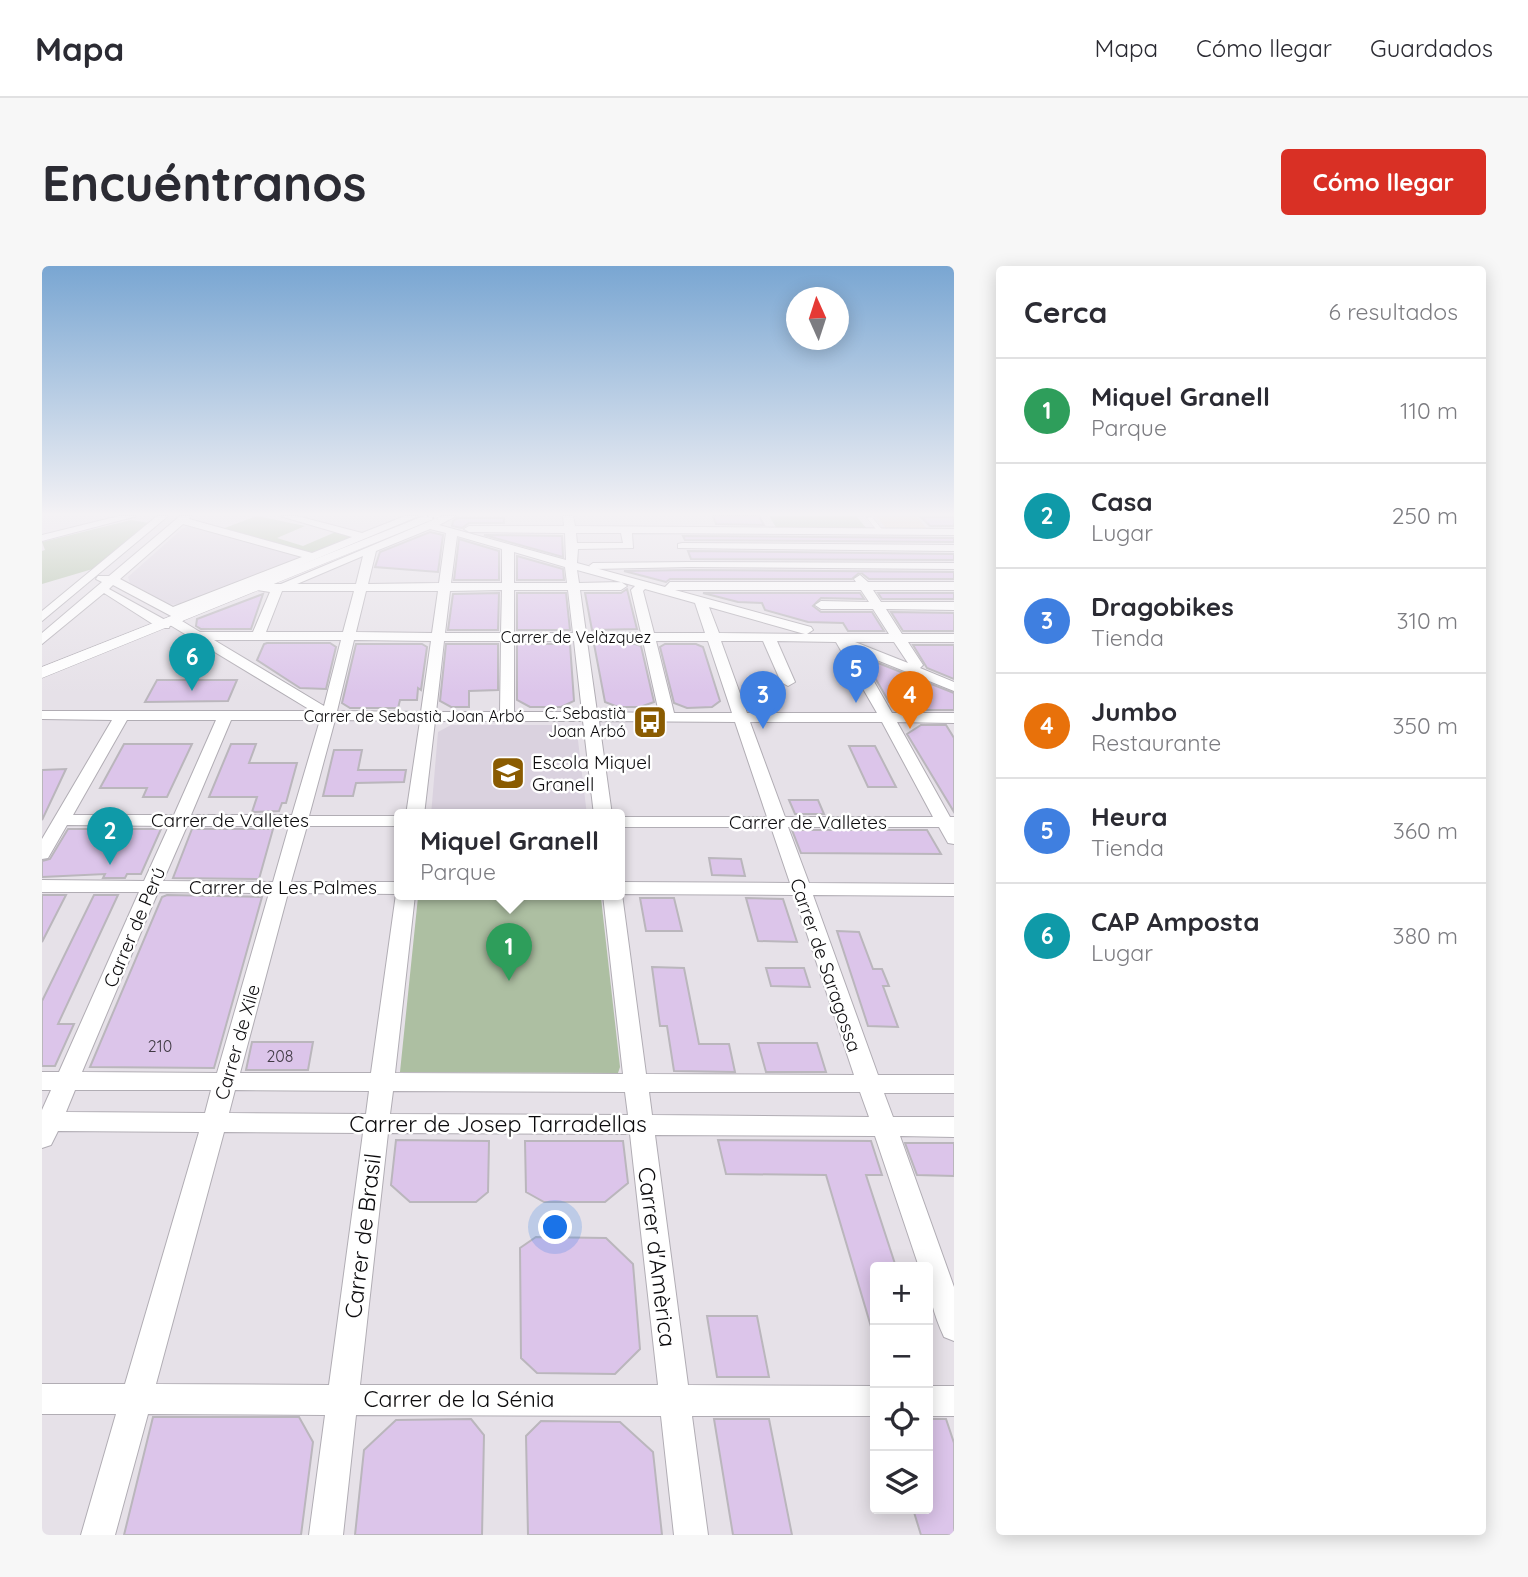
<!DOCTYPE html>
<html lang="es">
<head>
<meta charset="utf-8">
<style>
	:root { --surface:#fff; --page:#f7f7f7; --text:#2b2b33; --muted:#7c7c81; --line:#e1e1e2; --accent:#d93025 }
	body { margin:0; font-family:Quicksand,sans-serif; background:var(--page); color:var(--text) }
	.controls { position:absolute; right:21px; bottom:21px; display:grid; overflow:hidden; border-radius:7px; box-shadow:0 4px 18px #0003 }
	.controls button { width:63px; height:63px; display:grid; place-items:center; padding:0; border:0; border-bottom:2px solid var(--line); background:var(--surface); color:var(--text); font:35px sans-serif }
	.compass { position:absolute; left:744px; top:21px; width:63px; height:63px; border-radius:50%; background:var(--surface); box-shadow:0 4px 18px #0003; rotate:357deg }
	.you { position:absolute; left:514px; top:962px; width:24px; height:24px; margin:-18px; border:5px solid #fff; border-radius:50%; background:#1a73e8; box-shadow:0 0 0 10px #1a73e833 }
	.badge { display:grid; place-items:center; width:46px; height:46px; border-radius:50%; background:var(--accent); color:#fff; font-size:23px; font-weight:700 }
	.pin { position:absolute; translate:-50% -58px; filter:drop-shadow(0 2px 4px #0008) }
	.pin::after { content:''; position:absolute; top:37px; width:24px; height:21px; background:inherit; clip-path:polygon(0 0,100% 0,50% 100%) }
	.popup { position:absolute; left:352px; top:543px; width:231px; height:91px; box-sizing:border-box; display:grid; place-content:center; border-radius:7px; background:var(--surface); filter:drop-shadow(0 2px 5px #0005); font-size:23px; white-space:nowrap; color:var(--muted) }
	.popup b { font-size:26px; color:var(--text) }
	.popup::after { content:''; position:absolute; left:50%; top:100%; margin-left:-14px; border:14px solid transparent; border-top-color:var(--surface) }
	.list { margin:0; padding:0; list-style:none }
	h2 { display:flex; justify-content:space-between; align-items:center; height:91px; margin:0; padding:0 28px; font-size:30px }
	h2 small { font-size:23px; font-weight:400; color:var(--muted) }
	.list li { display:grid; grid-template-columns:46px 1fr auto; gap:21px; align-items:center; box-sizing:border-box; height:105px; padding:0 28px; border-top:2px solid var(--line) }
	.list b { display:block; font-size:26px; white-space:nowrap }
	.list p { margin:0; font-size:23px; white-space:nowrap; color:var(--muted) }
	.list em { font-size:23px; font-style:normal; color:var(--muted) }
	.icon { flex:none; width:38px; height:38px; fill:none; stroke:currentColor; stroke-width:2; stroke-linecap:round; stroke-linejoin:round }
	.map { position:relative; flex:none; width:912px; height:1269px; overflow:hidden; border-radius:7px }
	header { display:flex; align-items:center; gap:42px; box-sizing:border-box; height:98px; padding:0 35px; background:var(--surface); border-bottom:2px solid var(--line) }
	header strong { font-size:33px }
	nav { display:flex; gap:38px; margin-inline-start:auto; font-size:24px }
	.intro { display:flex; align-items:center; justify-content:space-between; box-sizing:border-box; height:168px; padding:0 42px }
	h1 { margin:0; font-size:49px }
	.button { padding:18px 32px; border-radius:7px; background:var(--accent); color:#fff; font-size:24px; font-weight:700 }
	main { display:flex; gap:42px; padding:0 42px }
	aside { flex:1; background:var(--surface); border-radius:7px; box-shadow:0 4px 18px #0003 }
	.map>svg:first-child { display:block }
</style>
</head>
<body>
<header>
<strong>Mapa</strong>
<nav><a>Mapa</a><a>Cómo llegar</a><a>Guardados</a></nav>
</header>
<div class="intro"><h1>Encuéntranos</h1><a class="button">Cómo llegar</a></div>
<main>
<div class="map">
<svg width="912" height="1269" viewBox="0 0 912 1269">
	<rect width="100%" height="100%" fill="#e6e1e8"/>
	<path fill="#dad2df" d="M154,259L256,288L255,294L143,338L123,339L88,317L86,311L141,262Z
		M409,459H518L535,466L545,549H389L396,466Z"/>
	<path fill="#e7d7c5" d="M834,250H874L885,263L844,262Z"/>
	<path fill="#adbfa2" d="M215,250L263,260L235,272L261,280L296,265L318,270L271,289L180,263Z
		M727,250H814L825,263H735Z
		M89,254L107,257L54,302L0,318V285L3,284L0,276Z
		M376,631L559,632L578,801L576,807L358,806Z"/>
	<path fill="#dcc5ea" stroke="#bab6bc" stroke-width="2" d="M671,250H717L722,259L674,258Z
		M879,251H912V260H888Z
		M415,252H462V257H427L420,262L410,260L411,255Z
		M388,266L401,269L396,306L333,301L338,286Z
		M442,269L520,270L521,291Z
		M641,270L912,272V276L643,274Z
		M417,273L457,285V314H412Z
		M646,285L912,288V294L649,293Z
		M475,290L521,303L522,314H475Z
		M647,304L912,306V313H827L818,306L810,313H628L624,316L582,305Z
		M585,323L595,363L550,364L543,327H579Z
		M457,327L456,364H406L411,328Z
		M475,327H524L528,364H475Z
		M661,327H818L822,333L779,332L771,340L779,346H830L842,365H806L801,357L766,356L723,344L720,337L696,336Z
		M836,327H912V333H840Z
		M221,328L209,363H159L154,360L155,353Z
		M849,346L912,347V365H861Z
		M225,377H288L294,381L284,423L258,422L215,394L222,378Z
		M314,378H380L385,381L379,424L376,422L375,434H358L356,442H308L300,437Z
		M404,378H456V424L427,425V441H409L398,435Z
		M475,378H528L532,435L519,441H488L475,434Z
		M552,378H593L599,380L612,436L598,441H576L563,436Z
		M623,378H654L661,381L678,435L670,441L645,442L632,437L618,381Z
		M871,379H912V413L885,402Z
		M821,391L912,427V444H870L847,436Z
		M115,414H195L186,435L103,436Z
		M879,459H904L912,472V546L865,468Z
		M82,478H150L125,531H101L105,522H58Z
		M189,478H214L207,497H255L244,537H240L237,545L210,546L215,531H167Z
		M807,480H833L854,521H826Z
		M292,484H320L316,504H364L362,516L314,517L311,530H281Z
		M24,503L0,554V504Z
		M747,534H776L782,548H753Z
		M26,563H119L99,608H85L83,612H61L63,608L0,611V595L8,593Z
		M150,563H231L217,613L131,612Z
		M750,564H885L899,588L759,587Z
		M667,592L699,593L703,610L670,609Z
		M0,629H24L0,676Z
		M52,629H76L16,758H32L13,800H0V735Z
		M125,629L220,631L172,802L48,801L120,631Z
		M598,632H632L640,665H604Z
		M704,632L741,633L755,676L716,675Z
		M795,665L817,666L831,703H840L847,720H841L856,761L826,760Z
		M610,701L642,702L657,778H687L693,806L632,805L625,760H618Z
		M724,702H762L768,721L729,720Z
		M210,776H271L266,804H204Z
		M716,777H775L784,806H724Z
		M354,874L447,875L446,926L434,936H368L349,919Z
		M676,874L829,875L840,909H824L854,1001H833V1063L830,1064L784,909L684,908Z
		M483,875H581L586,917L563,936H502L484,926Z
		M863,877H912V910L875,909Z
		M494,971L564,972L591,998L598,1083L573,1108L495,1107L479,1092L478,982Z
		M665,1050H715L727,1111H675Z
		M111,1151H257L271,1176L259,1269H82Z
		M429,1153L442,1169L440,1269H313L322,1184L354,1154Z
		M672,1153H727L750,1269H691Z
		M886,1153H904L912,1177V1269H879L871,1243H886Z
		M499,1155L578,1156L611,1186L620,1269H486L484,1170Z"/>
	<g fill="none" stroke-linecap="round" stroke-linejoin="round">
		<g stroke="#b1adb4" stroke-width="1">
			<path id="service" d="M826,251H830L842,266L841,267H837L825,252Z"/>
		</g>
		<g stroke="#b1adb4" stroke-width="2">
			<path id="pedestrian" d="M646,296L650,299L649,301L551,303L547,300L551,297Z"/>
		</g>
		<g stroke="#b1adb4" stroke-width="2">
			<path id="minor" d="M77,250H95L0,275V269Z
				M115,250H126L0,355V345Z
				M138,250H149L147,253L270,287L310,271L238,250H255L320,267L363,250H377L214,318H239L400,250H414L397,259L524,294L523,267L427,266L422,263L427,260H522L521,250H531L533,260L912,263V269L590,267L591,282L536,283L535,297L623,321L628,316H814L812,313L818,309L826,316H912V324H831L839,336H912V344L844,343L860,368H912V376H866L881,399L878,402L912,416V425L815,386L850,447H912V457L855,456L908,551H912V578L906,577L897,561H746L767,617L912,618V630L771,629L836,809H912V827H842L851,851H912V871L858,870L912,1021V1075L902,1071C891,1047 886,1027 886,1001H877L833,870L613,869L646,1119L833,1120V1150H650L666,1269H632L619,1150L314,1149L301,1269H267L283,1149L106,1148L73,1269H39L74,1148H0V1118H83L157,866L16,865L9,879L0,882V844L9,824H0V806H17L97,626H0V614L102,615L127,560L25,559L6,592L0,593V573L70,454L0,453V445H270L128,359L127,362H117L62,327L0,378V367L60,316L54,313L56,310H67ZM141,258L260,291L131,341L78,313ZM388,263L404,267L397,317L326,318L334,285ZM534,267H579L581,277H535ZM415,270L460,283V317H409ZM472,286L523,301L525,317H472ZM321,290L314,318H255ZM535,304L593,320L589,324L599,367H544L538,324H579L585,320L579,316L537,317ZM71,319L131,351L125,355L67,323ZM202,322L228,326L211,366H158L140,355L146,351L141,346ZM603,323L653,337L663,367H612L601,325ZM460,324L459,367H403L408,325ZM472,324H526L531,367H472ZM633,324H819L827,336L779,335L773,339L779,343H831L847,368H765L771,364L769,361ZM240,325H312L301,366H224ZM324,325H396L390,367L314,366ZM667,341L759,367L763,368L677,367ZM172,374H299L282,440ZM312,374L389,375L379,446L295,445ZM402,375H459L458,446H394ZM472,375H532L540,446H472ZM545,375H601L617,447L555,446ZM614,375H666L690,447H632ZM679,375H721L739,416L746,420L753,416L735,375L794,376L835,447H705ZM813,376H852L866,397ZM85,454H174L132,549H31ZM189,454H278L250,549H149ZM293,454L378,455L364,549H382L393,455H541L552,549H570L557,455L693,456L725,551H577V561H729L748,617L577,616V629H561L581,808L353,807L373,629H357V616H249L265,560H357V550H267ZM708,456H840L891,551H743ZM145,560H247L231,616L121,615ZM116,626L227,627L175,807L40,806ZM246,627L354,628L329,807H198ZM580,628L752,629L812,809L604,808ZM33,824H169L163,847L24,846ZM193,824L327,825L324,848L187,847ZM351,825L583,826L586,849L348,848ZM607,826H818L827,851L610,849ZM182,866L321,867L287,1119L114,1118ZM346,867L588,868L616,1119H318Z
				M640,277L912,279V285L636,282V278Z
				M646,296L912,297V303L642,301V297Z
				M886,1120H912V1150H886Z"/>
		</g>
		<g stroke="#b1adb4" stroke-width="1">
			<path id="tertiary" d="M382,250H399L0,412V401Z"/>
		</g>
		<use href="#service" fill="#fff" fill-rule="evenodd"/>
		<use href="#pedestrian" fill="#fff" fill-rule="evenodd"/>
		<use href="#minor" fill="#fff" fill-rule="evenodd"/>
		<use href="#tertiary" fill="#fff" fill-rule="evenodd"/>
		<path stroke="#99959b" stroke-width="2" stroke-dasharray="2 3.5" stroke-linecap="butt" d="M385,250L396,253"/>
	</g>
	<linearGradient id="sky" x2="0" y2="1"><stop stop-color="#79a6d2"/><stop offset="0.58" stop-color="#f4f2f5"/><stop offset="1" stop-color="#f4f2f5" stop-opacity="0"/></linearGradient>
	<rect width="912" height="428" fill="url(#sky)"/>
	<defs>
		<g id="bus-square" transform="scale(1.75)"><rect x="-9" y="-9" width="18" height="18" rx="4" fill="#8a5b00" stroke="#fff"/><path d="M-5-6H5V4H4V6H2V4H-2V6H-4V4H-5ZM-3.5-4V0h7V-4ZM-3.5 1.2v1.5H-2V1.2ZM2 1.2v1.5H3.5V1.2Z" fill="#fff"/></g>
		<g id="school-square" transform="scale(1.75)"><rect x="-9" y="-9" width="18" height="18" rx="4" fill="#8a5b00" stroke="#fff"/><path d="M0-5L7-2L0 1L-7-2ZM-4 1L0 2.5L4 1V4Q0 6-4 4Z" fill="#fff"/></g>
	</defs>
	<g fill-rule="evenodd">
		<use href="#bus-square" x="608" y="456"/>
		<use href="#school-square" x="466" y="507"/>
	</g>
	<g text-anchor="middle" stroke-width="5" stroke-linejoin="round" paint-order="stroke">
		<g font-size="16" fill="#0c0b0d" stroke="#fff">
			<text x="534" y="377">Carrer de Velàzquez</text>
			<text x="372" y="456">Carrer de Sebastià Joan Arbó</text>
		</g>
		<g font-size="16" fill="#0c0b0d" stroke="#fff" text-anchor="end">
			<text x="584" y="453">C. Sebastià<tspan x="584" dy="18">Joan Arbó</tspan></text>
		</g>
		<g font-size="16" fill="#403a44">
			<text x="118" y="786">210</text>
			<text x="238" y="796">208</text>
		</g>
		<g font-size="19" fill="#0c0b0d" stroke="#fff" text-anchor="start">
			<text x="490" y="503">Escola Miquel<tspan x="490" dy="22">Granell</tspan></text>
		</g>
		<g font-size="19" fill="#0c0b0d" stroke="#fff">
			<text x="188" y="561">Carrer de Valletes</text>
			<text x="766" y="563">Carrer de Valletes</text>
			<text x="241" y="628">Carrer de Les Palmes</text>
			<text transform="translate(92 661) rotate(-67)" y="7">Carrer de Perú</text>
			<text transform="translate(784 699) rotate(71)" y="7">Carrer de Saragossa</text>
			<text transform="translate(195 776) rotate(-74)" y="7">Carrer de Xile</text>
		</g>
		<g font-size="23" fill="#0c0b0d" stroke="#fff">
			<text x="456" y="866">Carrer de Josep Tarradellas</text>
			<text transform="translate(321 970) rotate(-83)" y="8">Carrer de Brasil</text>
			<text transform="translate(615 991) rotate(83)" y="8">Carrer d'Amèrica</text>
			<text x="417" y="1141">Carrer de la Sénia</text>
		</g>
	</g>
</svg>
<div class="controls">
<button>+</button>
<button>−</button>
<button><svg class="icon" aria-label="locate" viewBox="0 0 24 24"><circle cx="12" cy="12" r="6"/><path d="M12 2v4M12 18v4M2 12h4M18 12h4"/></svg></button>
<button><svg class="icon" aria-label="layers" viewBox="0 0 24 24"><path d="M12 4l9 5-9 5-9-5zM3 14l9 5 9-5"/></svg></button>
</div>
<svg class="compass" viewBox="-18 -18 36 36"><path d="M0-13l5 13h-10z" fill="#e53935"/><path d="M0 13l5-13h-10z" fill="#7c7c81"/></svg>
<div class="you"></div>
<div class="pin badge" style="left:467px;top:715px;background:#2e9e5b">1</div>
<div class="popup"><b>Miquel Granell</b>Parque</div>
<div class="pin badge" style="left:68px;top:599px;background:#0f9aa8">2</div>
<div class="pin badge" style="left:721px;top:463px;background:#3f7fe0">3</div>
<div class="pin badge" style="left:868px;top:463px;background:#e8710a">4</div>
<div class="pin badge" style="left:814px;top:437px;background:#3f7fe0">5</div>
<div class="pin badge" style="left:150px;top:425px;background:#0f9aa8">6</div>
</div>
<aside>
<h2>Cerca<small>6 resultados</small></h2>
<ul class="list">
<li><span class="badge" style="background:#2e9e5b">1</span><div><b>Miquel Granell</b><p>Parque</p></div><em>110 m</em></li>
<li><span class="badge" style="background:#0f9aa8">2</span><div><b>Casa</b><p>Lugar</p></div><em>250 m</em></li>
<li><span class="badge" style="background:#3f7fe0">3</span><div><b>Dragobikes</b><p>Tienda</p></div><em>310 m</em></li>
<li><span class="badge" style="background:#e8710a">4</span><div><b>Jumbo</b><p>Restaurante</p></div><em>350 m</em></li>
<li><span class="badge" style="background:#3f7fe0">5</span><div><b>Heura</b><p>Tienda</p></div><em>360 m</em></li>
<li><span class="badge" style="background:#0f9aa8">6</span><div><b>CAP Amposta</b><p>Lugar</p></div><em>380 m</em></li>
</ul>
</aside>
</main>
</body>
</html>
